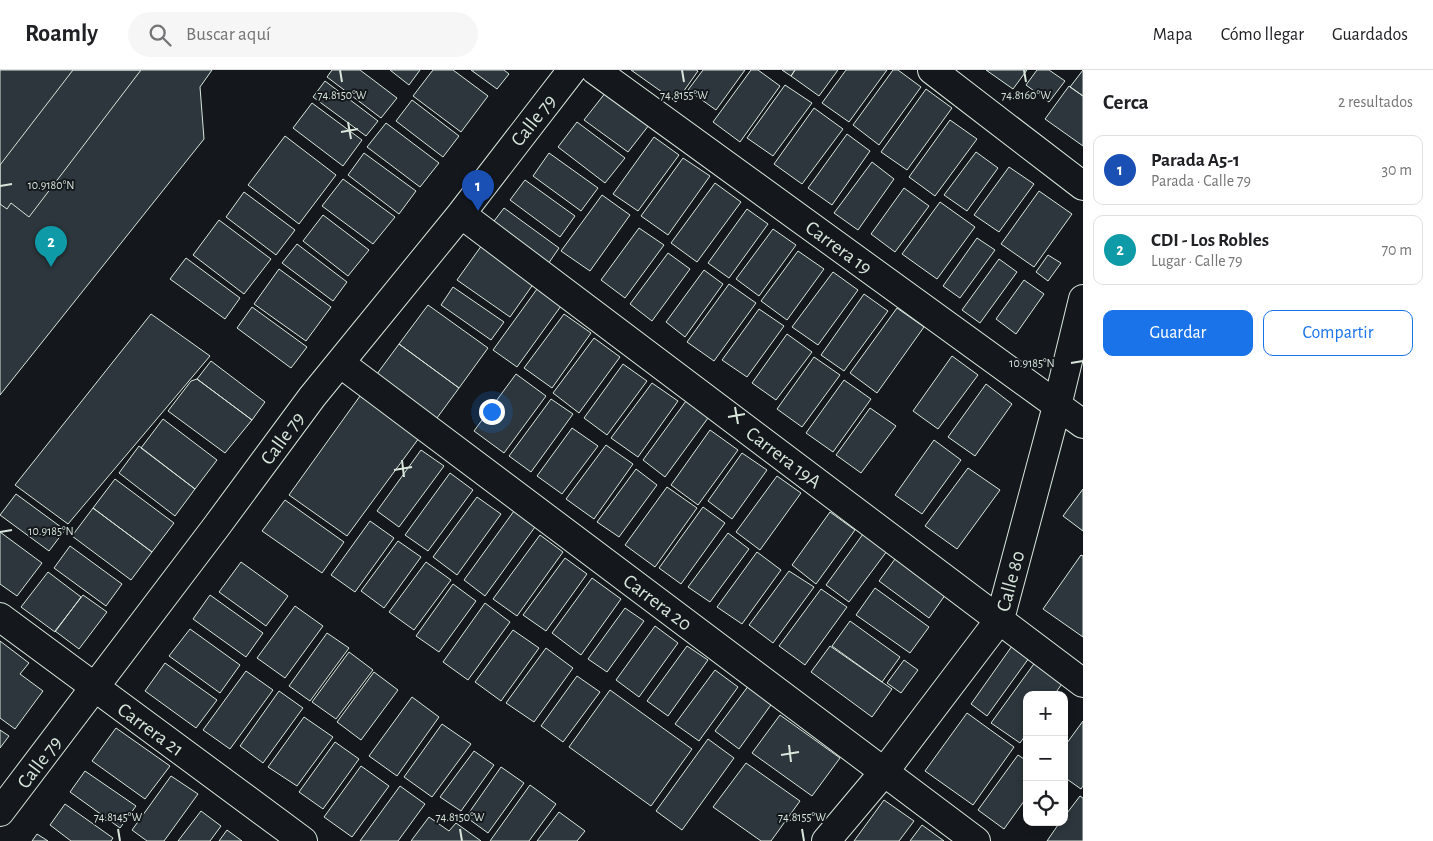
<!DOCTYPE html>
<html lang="es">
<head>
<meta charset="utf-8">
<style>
	:root { --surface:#fff; --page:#f6f6f6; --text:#202124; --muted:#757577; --line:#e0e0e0; --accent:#1a73e8 }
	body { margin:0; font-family:"Alegreya Sans",sans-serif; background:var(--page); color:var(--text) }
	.controls { position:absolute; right:15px; bottom:15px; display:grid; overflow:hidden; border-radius:10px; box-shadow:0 2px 8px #0003 }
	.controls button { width:45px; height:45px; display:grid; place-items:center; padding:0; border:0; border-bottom:1px solid var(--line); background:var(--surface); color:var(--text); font:25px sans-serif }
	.you { position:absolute; left:491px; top:341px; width:18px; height:18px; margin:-12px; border:4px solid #fff; border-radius:50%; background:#1a73e8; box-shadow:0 0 0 8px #1a73e833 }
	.badge { display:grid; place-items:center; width:32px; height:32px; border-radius:50%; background:var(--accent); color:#fff; font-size:16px; font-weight:700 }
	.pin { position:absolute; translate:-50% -41px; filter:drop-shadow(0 1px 2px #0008) }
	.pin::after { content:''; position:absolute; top:26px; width:18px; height:15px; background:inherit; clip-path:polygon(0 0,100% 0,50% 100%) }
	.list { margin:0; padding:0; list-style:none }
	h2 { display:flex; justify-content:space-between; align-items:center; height:65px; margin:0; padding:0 20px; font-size:21px }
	h2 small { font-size:16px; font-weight:400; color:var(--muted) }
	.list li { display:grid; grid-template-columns:32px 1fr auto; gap:15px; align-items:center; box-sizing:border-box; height:70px; margin:0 10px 10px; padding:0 10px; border:1px solid var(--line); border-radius:10px }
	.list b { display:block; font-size:19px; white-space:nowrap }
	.list p { margin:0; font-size:16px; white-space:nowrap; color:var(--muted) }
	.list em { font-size:16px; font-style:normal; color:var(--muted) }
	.actions { display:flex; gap:10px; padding:15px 20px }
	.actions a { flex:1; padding:11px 0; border:1px solid var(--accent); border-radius:10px; text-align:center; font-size:18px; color:var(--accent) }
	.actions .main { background:var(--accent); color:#fff }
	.icon { flex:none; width:28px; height:28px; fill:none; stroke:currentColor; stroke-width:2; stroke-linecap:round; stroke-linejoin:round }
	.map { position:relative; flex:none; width:1083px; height:771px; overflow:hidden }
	header { display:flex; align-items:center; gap:30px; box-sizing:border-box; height:70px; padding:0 25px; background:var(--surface); border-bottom:1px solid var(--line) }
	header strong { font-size:24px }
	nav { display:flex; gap:28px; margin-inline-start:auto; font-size:18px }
	.search { width:350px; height:45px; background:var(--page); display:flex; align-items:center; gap:12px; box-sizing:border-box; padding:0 18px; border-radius:28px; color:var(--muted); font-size:19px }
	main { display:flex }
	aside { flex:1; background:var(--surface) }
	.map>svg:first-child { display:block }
</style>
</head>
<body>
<header>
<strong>Roamly</strong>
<div class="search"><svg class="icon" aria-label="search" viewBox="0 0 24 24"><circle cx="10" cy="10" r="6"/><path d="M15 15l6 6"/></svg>Buscar aquí</div>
<nav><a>Mapa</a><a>Cómo llegar</a><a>Guardados</a></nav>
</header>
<main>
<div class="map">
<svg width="1083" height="771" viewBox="0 0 1083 771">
	<rect width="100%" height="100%" fill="#14181c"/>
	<path fill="#2c363c" stroke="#d8e6dc" d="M0,0H212L200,17L204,69L0,325Z
		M73,0H141L29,147L11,133L7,139L0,134V95Z
		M332,0H360L397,28L381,48L327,7Z
		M390,0H420L409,15Z
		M433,0H453L488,26L461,62L413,26Z
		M471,0H504L509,4L497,19Z
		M631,0H696L698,1L676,32Z
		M703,0H745L716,40L688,20Z
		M751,0H758L780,16L740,72L713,52Z
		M782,0H795L791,6Z
		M795,0H838L819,26L791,6Z
		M846,0H887L849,52L822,33Z
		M893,0H898L921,17L879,75L853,55Z
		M986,0H1027L1013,19Z
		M1037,0H1049L1065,11L1049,32L1026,15Z
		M1083,0V26L1070,17Z
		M325,11L378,51L366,66L313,27Z
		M785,15L812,33L773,86L747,68Z
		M1069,16L1083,26V76L1045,49Z
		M926,19L952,38L907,100L881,82Z
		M606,22L649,55L628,82L584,50Z
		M412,30L459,66L443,87L396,51Z
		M312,33L362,70L343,96L293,58Z
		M814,38L843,59L802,114L774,94Z
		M950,50L977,69L935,126L909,107Z
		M577,52L625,88L605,113L558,77Z
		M386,53L439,93L420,117L367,77Z
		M847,64L870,81L832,135L808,118Z
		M285,66L336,105L299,154L248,115Z
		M654,67L679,85L638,141L613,124Z
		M976,82L998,98L967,141L944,125Z
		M364,83L416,121L399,144L348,105Z
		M549,83L598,118L581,141L533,106Z
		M683,88L710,106L668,165L641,146Z
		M872,92L894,109L858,160L834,143Z
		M1009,97L1034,114L999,162L974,145Z
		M343,109L395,147L373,174L322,136Z
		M525,110L575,146L560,167L510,130Z
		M715,113L741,132L697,192L671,173Z
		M904,118L929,136L895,182L871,164Z
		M1039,121L1072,144L1034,197L1001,174Z
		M244,122L295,160L276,185L226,147Z
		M602,125L630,145L590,201L561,181Z
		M940,132L975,157L937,209L902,184Z
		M504,138L559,178L544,200L488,159Z
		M747,139L768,154L729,208L708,193Z
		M323,145L369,180L348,206L303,171Z
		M219,150L271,189L244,224L193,185Z
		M639,158L664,175L625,228L601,210Z
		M773,159L796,175L759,226L736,209Z
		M487,168L539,206L510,247L457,210Z
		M977,168L995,180L960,228L943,216Z
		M297,174L347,212L333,231L282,193Z
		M798,181L824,199L787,250L761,231Z
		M668,183L690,199L652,251L630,234Z
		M1048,185L1061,193L1048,211L1036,202Z
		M186,188L240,228L225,249L170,209Z
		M999,189L1017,202L980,253L962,240Z
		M279,199L331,237L306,271L254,234Z
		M704,200L723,214L685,267L666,252Z
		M833,202L858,220L818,275L792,257Z
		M1024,210L1044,224L1016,264L996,249Z
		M729,214L756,233L714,291L687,272Z
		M453,217L504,252L491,270L441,235Z
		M537,219L561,236L517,297L493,280Z
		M864,224L888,241L844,301L821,285Z
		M428,235L488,278L459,318L399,274Z
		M252,237L307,277L291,298L237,258Z
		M897,238L924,257L877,323L850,303Z
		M759,239L784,256L747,307L722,290Z
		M151,244L210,286L68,454L15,415Z
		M564,244L591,263L552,318L524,298Z
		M787,264L812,282L776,330L752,313Z
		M594,268L620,287L579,343L553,323Z
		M399,274L459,318L434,352L374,308Z
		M952,286L978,305L938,359L913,341Z
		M814,287L840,305L802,357L777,339Z
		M211,291L265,332L252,350L197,309Z
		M623,294L647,311L607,365L584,348Z
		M516,304L546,326L504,383L474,361Z
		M197,309L252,350L225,383L168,341L191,311Z
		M844,310L871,329L833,382L806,363Z
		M652,313L678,331L638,387L611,368Z
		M986,314L1012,334L975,386L948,367Z
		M360,326L419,368L347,466L289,425Z
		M551,329L573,344L531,402L509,386Z
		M686,331L708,348L665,407L643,390Z
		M870,338L896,356L861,403L836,385Z
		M163,349L217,390L195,419L141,378Z
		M572,358L598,376L562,424L537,406Z
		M710,360L738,380L698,435L671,415Z
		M934,370L961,390L922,444L895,425Z
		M606,375L633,394L594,449L566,429Z
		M139,376L195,419L175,446L119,403Z
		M421,380L444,396L399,457L377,441Z
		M742,383L767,400L732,449L708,431Z
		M968,398L1000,420L957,479L925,456Z
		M636,399L657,415L619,467L597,452Z
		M450,403L473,420L428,481L405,465Z
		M777,406L801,423L760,480L736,462Z
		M115,409L174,453L152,482L93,438Z
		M667,417L697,438L655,497L625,475Z
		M1083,419V461L1063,446Z
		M16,424L65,460L49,481L0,445Z
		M477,427L501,444L457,505L433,487Z
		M285,430L344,472L322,503L262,461Z
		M703,437L725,453L681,514L659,498Z
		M93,438L152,482L131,510L72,466Z
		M514,441L535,457L485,526L464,510Z
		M830,442L855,460L816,514L792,495Z
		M370,451L394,468L355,522L331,505Z
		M0,462L42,493L17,526L0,514Z
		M728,463L749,479L710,532L688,517Z
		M863,464L887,481L849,532L826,515Z
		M540,465L563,482L517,546L493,529Z
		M398,471L421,487L384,538L361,521Z
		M70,476L122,514L106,536L54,498Z
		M757,482L781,500L742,554L717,537Z
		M898,485L948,521L929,548L879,511Z
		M1081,485L1083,486V567L1043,539Z
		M565,488L587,504L546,561L523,545Z
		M241,492L288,526L266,556L219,522Z
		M426,492L451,510L414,560L389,542Z
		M789,501L814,517L773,573L749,555Z
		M48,502L81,527L55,562L21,537Z
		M592,508L621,529L581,585L552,563Z
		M453,514L476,531L439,582L416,566Z
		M875,518L929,557L910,583L856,545Z
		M821,519L847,537L805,595L779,576Z
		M83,525L107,542L79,579L55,561Z
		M210,525L263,563L246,587L193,549Z
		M485,533L510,552L468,610L443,592Z
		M295,536L323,556L285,608L257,588Z
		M625,538L644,551L607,602L588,589Z
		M850,551L900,587L882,612L832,576Z
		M655,556L678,573L639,627L616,610Z
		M190,559L240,595L220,623L169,586Z
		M513,560L539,578L501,631L475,612Z
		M327,563L349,578L310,631L289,616Z
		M0,571L29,593L20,604L43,621L15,659L0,648Z
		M687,576L708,590L668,646L647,631Z
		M830,576L892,619L872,647L811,602Z
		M1012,576L1029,588L987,646L971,634Z
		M546,578L573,598L534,652L506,633Z
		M349,582L373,600L336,649L312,632Z
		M904,590L918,600L901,623L887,613Z
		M1036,591L1064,611L1054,625H1027V663L1020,673L991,653Z
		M165,593L217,630L196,658L145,621Z
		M715,600L738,617L699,671L675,654Z
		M246,601L273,620L230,679L203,660Z
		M374,602L398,620L361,670L337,652Z
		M577,606L600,622L563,672L541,656Z
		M749,615L773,632L739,679L715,661Z
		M610,620L692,679L651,736L569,677Z
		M279,621L303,638L263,693L240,676Z
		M412,627L439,647L397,706L369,686Z
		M967,643L1014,677L973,735L925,701Z
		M780,645L840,688L812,726L752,683Z
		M304,647L333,667L297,716L268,697Z
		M1083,651V716L1081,719L1064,707V677Z
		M442,654L471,674L432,727L404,707Z
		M116,658L170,696L145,729L92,691Z
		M0,660L9,666L0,678Z
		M708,669L734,688L682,760L656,741Z
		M335,672L359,689L323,739L299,722Z
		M474,681L494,695L461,741L440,727Z
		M1018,685L1027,691V727L1004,759L978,740Z
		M746,693L800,731L771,771H761L713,737Z
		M361,696L389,716L352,767L324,747Z
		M501,697L524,713L488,763L466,747Z
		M85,701L136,736L120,758L70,722Z
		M171,706L198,724L164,771H147L132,760Z
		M530,715L556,734L529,771H490Z
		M400,716L425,734L398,771H360Z
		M1080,726L1083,728V771H1047L1060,752H1064V747Z
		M884,730L914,751L899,771H854Z
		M65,734L113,768L111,771H71L50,755Z
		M201,741L221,756L210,771H178Z
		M559,742L585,761L577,771H537Z
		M429,747L449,761L456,753L481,771H411Z
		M922,755L944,771H910Z
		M227,760L242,771H219Z
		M37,764L48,771H32Z"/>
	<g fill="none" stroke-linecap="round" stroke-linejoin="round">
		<g stroke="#d8e6dc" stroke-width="30">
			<path id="minor" d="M595,0L1083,354
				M932,0L1083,116
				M461,144L1083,613
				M340,293L976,771
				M0,547L303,771
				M0,742L216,457L312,327L461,144L572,0
				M826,771L884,702L1000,549L1057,336L1083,229"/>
		</g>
		<use href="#minor" stroke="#14181c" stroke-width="28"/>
	</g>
	<path fill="none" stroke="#d8e6dc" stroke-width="2" d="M340,0L342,12M682,0L684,12M1024,0L1026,12M348,52L351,69M341,62L358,59M0,116L12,114M1071,293L1083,291M735,337L738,354M728,347L745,344M402,390L404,407M394,400L412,397M0,462L12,460M789,675L791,692M781,685L799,682M118,759L120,771M460,759L462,771M802,759L804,771"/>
	<g text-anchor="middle" stroke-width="4" stroke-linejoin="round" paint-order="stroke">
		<g font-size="20" fill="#d8e6dc" stroke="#14181c">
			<text transform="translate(533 50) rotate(-52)" y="7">Calle 79</text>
			<text transform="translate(839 177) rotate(36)" y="7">Carrera 19</text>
			<text transform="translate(282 368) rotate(-54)" y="7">Calle 79</text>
			<text transform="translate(784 387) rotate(37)" y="7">Carrera 19A</text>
			<text transform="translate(1010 511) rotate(-75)" y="7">Calle 80</text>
			<text transform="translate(658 532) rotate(37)" y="7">Carrera 20</text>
			<text transform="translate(151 659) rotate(36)" y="7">Carrera 21</text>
			<text transform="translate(39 692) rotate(-53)" y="7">Calle 79</text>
		</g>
	</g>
	<g font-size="12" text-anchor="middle" fill="#d8e6dc" stroke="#14181c" stroke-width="4" stroke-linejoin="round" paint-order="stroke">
		<text x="342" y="29">74.8150°W</text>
		<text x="684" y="29">74.8155°W</text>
		<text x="1026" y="29">74.8160°W</text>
		<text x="51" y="119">10.9180°N</text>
		<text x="1032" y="297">10.9185°N</text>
		<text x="51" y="465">10.9185°N</text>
		<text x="118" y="751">74.8145°W</text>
		<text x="460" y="751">74.8150°W</text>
		<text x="802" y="751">74.8155°W</text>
	</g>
</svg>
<div class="controls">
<button>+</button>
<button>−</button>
<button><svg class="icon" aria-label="locate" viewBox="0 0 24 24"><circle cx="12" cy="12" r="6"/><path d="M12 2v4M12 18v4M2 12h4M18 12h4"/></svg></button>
</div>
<div class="you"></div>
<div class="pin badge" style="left:478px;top:141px;background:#1a4fb4">1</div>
<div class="pin badge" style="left:51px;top:197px;background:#0f9aa8">2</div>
</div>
<aside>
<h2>Cerca<small>2 resultados</small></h2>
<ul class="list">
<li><span class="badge" style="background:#1a4fb4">1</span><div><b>Parada A5-1</b><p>Parada · Calle 79</p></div><em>30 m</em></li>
<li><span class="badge" style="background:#0f9aa8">2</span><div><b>CDI - Los Robles</b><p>Lugar · Calle 79</p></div><em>70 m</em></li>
</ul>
<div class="actions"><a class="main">Guardar</a><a>Compartir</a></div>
</aside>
</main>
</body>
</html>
